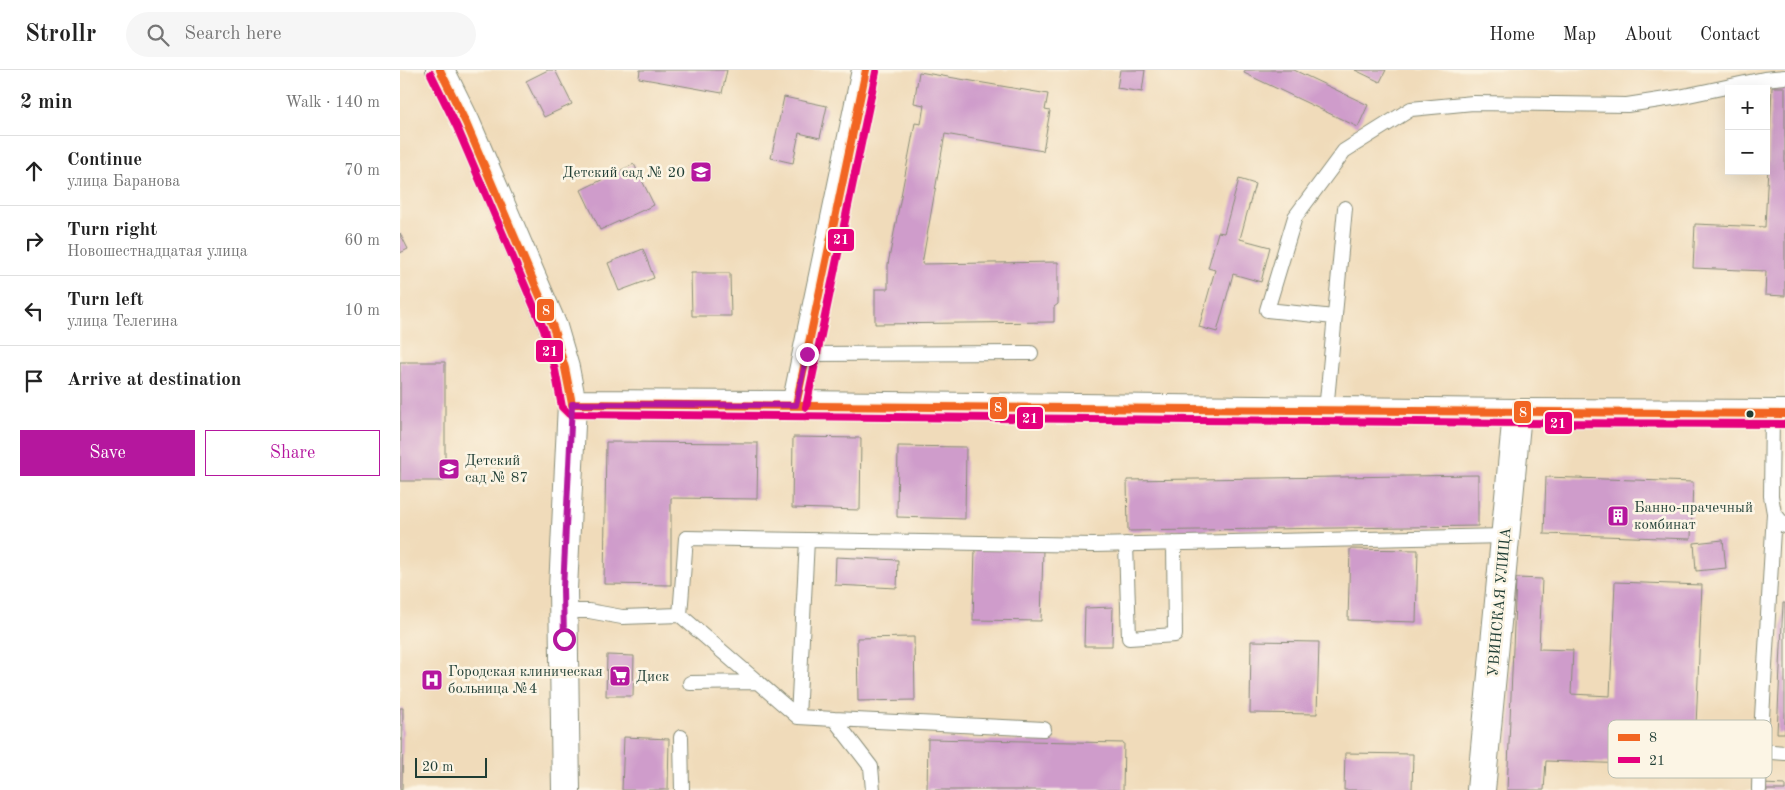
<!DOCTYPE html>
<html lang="en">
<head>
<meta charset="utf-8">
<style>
	:root { --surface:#fff; --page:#f6f6f6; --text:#222; --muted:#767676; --line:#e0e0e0; --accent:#b5179e }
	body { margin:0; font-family:"Old Standard TT",serif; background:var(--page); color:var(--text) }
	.controls { position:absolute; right:15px; top:15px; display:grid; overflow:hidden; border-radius:0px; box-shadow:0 5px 20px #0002 }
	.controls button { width:45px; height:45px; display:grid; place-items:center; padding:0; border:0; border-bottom:1px solid var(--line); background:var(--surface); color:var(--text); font:25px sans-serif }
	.scale { position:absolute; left:15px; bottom:12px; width:72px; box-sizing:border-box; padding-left:5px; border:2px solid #1f3d34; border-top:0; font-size:14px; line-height:18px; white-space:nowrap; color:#1f3d34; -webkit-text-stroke:4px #fcf5e5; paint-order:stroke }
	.stop { position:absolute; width:15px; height:15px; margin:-11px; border:4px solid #b5179e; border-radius:50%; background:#fff }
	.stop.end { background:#b5179e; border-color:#fff; box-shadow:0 1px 5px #0008 }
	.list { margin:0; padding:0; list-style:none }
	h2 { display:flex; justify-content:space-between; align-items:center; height:65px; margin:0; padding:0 20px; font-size:21px }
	h2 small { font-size:16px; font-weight:400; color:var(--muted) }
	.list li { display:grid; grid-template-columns:32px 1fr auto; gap:15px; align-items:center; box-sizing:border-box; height:70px; padding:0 20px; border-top:1px solid var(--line) }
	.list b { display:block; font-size:19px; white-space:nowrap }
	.list p { margin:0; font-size:16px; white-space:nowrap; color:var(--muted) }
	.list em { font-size:16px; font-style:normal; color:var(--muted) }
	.actions { display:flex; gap:10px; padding:15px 20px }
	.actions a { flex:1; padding:11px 0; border:1px solid var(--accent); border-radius:0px; text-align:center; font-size:18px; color:var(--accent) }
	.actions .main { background:var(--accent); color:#fff }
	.icon { flex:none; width:28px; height:28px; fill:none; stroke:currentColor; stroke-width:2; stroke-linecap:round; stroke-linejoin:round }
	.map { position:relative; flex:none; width:1385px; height:720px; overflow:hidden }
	header { display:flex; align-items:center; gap:30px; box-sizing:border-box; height:70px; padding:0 25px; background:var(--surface); border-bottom:1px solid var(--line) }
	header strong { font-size:24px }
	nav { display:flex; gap:28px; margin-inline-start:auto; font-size:18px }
	.search { width:350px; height:45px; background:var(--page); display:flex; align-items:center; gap:12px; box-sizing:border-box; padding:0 18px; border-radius:28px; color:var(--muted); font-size:19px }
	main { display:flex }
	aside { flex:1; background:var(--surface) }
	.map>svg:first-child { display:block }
</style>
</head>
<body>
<header>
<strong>Strollr</strong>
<div class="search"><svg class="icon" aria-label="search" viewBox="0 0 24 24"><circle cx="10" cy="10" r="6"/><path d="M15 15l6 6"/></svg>Search here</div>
<nav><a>Home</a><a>Map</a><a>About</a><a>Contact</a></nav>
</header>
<main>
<aside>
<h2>2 min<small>Walk · 140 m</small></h2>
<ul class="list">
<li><svg class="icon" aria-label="ahead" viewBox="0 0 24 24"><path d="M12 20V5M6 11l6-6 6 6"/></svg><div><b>Continue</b><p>улица Баранова</p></div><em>70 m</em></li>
<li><svg class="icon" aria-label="right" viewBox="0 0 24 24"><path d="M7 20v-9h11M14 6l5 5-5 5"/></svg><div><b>Turn right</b><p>Новошестнадцатая улица</p></div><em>60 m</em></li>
<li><svg class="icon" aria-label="left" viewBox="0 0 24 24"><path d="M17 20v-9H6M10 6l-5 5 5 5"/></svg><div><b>Turn left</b><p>улица Телегина</p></div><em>10 m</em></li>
<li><svg class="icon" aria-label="arrive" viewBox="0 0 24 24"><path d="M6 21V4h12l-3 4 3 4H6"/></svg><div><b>Arrive at destination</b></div></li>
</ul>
<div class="actions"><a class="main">Save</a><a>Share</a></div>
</aside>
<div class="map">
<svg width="1385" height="720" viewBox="0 0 1385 720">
	<rect width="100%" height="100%" fill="#fcf5e5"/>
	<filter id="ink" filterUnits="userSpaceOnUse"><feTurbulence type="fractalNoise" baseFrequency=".02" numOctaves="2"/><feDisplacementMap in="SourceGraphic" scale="10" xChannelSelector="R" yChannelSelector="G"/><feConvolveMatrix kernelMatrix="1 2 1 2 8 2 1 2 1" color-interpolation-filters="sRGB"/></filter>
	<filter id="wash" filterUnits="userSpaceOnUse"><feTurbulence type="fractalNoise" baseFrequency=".0096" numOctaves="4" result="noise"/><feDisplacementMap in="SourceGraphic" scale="20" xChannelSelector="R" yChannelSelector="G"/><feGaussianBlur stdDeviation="1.12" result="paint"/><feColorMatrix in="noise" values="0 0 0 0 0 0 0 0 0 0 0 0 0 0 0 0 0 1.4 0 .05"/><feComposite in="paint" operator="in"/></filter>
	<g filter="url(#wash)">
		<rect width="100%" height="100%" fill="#f0dbba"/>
		<g id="blocks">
			<path fill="#cf9ccb" d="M148,0H155L172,34L144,47L126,11Z
				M240,0H327L322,23L239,8Z
				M720,0H745L742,22L717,18Z
				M845,0H894L968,35L958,57L844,3Z
				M955,0H986L980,12Z
				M519,2L648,24L645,40L650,41L643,81L545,64L522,194L658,192V234L654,237V252L475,254V219H488V194L515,53L521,54L524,35L514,33Z
				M1372,17H1385V226L1365,225L1366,201L1293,198L1295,154L1365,157Z
				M384,27L427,36L420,68L399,63L393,93L371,88Z
				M234,94L254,135L200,160L181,120Z
				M839,109L855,114L840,169L870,177L861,212L833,204L817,262L799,257L815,200L808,198L818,162L824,163Z
				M0,163L8,179L0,183Z
				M243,179L254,208L219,221L208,193Z
				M291,203H330L331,246H292Z
				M0,292H45V411H0Z
				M393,367L461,368L460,440L392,438Z
				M206,372L358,373L357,429L271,428V515L204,514Z
				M498,376L566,377L565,449L497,447Z
				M1078,405V456L728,461L727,410Z
				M1146,407L1293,412L1291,469L1144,464Z
				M1323,470L1326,498L1296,501L1294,473Z
				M575,479L643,480L641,551L573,550Z
				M950,479L1018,480L1016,552L948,550Z
				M436,487L498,490L497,518L435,515Z
				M1116,508L1142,509L1139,579L1173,580L1171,624L1210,626L1215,512L1302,515L1296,656L1259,655L1257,695L1146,691L1144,720H1107Z
				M1383,533H1385V663H1377Z
				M713,537L712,576H684L685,538Z
				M514,567L515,630L458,631L457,568Z
				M851,571L919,572L917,644L850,643Z
				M207,585L234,586L233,626H206Z
				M0,638H3L2,720H0Z
				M224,667L269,669L268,720H222Z
				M528,669L724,673L723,720H527Z
				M945,683L1013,684L1012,720H944Z
				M1362,714L1385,715V720H1362Z"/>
		</g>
	</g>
	<g filter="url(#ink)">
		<use href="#blocks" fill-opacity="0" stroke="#888c77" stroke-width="1"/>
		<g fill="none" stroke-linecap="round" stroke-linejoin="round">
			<g stroke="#888c77" stroke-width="16">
				<path id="service" d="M934,247L867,240L895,147L944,81L1011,39L1073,33L1227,35L1279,27L1364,9L1385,7
					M407,284L631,283
					M926,341L945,138
					M1372,344L1371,426L1374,443L1385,456
					M1374,443L1360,681L1385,683
					M726,474L729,568L775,565L774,473
					M163,541H189L222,547L280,545L398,647L434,649L471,697L473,720
					M280,545L286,468L407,470
					M290,613L358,612
					M398,647L407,470L693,475L1105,466
					M434,649L644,659
					M281,667L282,720
					M1359,720L1360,681"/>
			</g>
			<g stroke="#888c77" stroke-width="30">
				<path id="minor" d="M1081,720L1117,343"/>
			</g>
			<g stroke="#888c77" stroke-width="30">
				<path id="tertiary" d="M40,0L66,53L153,257L165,298L172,334L163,519L166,720
					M172,334L396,335L1117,343L1385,344
					M396,335L466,0"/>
			</g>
			<use href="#service" stroke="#fff" stroke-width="14"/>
			<use href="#minor" stroke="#fff" stroke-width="28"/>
			<use href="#tertiary" stroke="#fff" stroke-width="28"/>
			<g stroke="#fcf5e5" stroke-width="11">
				<path id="bus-1" d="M40,0L66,53L153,257L165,298L172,334L1385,344
					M396,335L466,0"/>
			</g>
			<g stroke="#fcf5e5" stroke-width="11">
				<path id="bus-2" d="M31,4L57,57L144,260L155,300L162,337L169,344L1117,353L1385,354
					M406,337L476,2"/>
			</g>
			<use href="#bus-1" stroke="#f26522" stroke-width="8"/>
			<use href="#bus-2" stroke="#e5007d" stroke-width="8"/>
		</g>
	</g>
	<g fill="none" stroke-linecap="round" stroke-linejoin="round" filter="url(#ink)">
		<path stroke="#b5179e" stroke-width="6" d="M164,569L163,519L172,334L396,335L407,284"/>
	</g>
	<defs>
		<g id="school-square" transform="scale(1.125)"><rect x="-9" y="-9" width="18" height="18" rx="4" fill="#b5179e" stroke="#fcf5e5"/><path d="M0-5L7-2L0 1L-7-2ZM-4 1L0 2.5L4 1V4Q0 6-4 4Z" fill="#fff"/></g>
		<g id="building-square" transform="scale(1.125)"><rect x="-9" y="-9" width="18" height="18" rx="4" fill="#b5179e" stroke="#fcf5e5"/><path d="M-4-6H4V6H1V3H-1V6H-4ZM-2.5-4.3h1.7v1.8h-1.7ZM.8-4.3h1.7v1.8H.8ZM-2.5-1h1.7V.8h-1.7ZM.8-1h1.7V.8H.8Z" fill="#fff"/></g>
		<g id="supermarket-square" transform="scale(1.125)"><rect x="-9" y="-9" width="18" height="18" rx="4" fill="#b5179e" stroke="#fcf5e5"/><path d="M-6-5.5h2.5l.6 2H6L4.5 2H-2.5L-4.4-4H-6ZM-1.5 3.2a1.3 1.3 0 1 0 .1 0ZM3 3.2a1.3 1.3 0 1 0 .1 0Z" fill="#fff"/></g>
		<g id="hospital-square" transform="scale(1.125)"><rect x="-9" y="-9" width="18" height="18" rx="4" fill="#b5179e" stroke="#fcf5e5"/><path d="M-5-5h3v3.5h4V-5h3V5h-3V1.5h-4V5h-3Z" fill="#fff"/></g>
	</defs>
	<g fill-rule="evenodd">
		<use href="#school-square" x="301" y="102"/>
		<use href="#school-square" x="49" y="399"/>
		<use href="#building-square" x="1218" y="446"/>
		<use href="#supermarket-square" x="220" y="606"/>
		<use href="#hospital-square" x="32" y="610"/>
	</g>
	<circle fill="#1f3d34" stroke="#fcf5e5" stroke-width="2" cx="1350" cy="344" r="4.5"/>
	<g text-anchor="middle" stroke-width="5" stroke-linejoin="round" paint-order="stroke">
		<g font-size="15" fill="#1f3d34" stroke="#fcf5e5" text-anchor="start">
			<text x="285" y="107" text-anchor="end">Детский сад № 20</text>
			<text x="65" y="395">Детский<tspan x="65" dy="17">сад № 87</tspan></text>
			<text x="1234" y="442">Банно-прачечный<tspan x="1234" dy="17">комбинат</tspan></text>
			<text x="48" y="606">Городская клиническая<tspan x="48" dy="17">больница №4</tspan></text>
			<text x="236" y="611">Диск</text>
		</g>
		<g font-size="15" fill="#1f3d34" stroke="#fcf5e5">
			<text transform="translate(1099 532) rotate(-85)" y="5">УВИНСКАЯ УЛИЦА</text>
		</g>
	</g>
	<rect x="1208" y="650" width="164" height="58" rx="8" fill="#fcf5e5" stroke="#babeb0" stroke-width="1"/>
	<rect x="1218" y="664" width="22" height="7" fill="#f26522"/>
	<rect x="1218" y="687" width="22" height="6" fill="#e5007d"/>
	<g font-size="14" fill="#1f3d34">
		<text x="1249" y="672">8</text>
		<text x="1249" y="695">21</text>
	</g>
	<g stroke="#fcf5e5" stroke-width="2">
		<rect x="427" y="158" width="28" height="24" rx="5" fill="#e5007d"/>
		<rect x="136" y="228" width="19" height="24" rx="5" fill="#f26522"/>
		<rect x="135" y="269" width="29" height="24" rx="5" fill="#e5007d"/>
		<rect x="589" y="326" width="19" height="24" rx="5" fill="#f26522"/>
		<rect x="1113" y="330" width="19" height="24" rx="5" fill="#f26522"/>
		<rect x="616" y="336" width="28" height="24" rx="5" fill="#e5007d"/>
		<rect x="1144" y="341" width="29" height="24" rx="5" fill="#e5007d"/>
	</g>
	<g font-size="14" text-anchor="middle" font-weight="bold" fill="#fff">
		<text x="441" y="174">21</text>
		<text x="146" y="245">8</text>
		<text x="150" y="286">21</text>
		<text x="598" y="342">8</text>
		<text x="1123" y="347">8</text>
		<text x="630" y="353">21</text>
		<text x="1158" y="358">21</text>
	</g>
</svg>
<div class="controls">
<button>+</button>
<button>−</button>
</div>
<div class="scale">20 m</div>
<div class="stop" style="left:164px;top:569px"></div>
<div class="stop end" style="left:407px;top:284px"></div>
</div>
</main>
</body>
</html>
